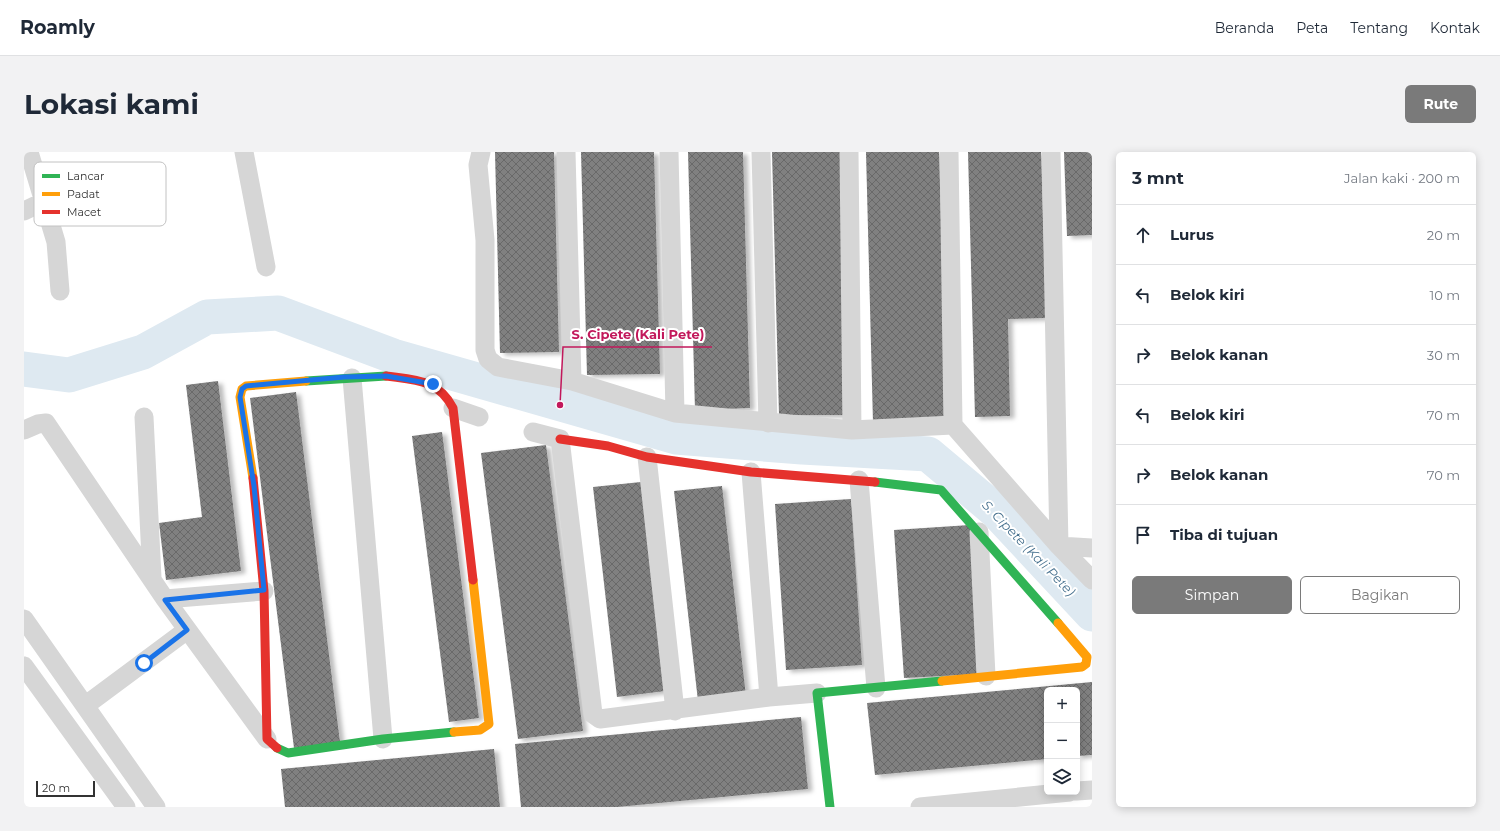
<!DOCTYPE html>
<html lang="id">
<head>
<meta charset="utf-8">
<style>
	:root { --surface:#fff; --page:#f2f2f3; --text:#1f2937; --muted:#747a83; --line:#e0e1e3; --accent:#7a7a7a }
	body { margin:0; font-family:Montserrat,sans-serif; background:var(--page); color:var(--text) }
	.controls { position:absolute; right:12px; bottom:12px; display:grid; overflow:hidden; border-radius:6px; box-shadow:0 2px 10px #0003 }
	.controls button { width:36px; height:36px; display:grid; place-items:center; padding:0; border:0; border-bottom:1px solid var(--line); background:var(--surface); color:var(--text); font:20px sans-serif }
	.scale { position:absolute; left:12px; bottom:10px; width:59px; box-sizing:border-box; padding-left:4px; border:2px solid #323232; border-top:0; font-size:11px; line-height:14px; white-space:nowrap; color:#323232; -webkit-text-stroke:3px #fff; paint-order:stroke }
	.stop { position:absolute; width:12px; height:12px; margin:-9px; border:3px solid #1a73e8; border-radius:50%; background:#fff }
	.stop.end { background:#1a73e8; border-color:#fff; box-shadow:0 1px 4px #0008 }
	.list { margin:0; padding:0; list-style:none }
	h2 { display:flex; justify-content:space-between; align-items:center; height:52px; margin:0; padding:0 16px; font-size:17px }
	h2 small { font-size:13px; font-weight:400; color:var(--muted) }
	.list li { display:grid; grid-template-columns:26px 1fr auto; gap:12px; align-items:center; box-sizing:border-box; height:60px; padding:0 16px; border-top:1px solid var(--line) }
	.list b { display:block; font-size:15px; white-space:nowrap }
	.list em { font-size:13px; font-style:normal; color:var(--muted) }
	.actions { display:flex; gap:8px; padding:12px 16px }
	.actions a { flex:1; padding:9px 0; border:1px solid var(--accent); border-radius:6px; text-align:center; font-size:14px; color:var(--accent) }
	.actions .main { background:var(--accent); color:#fff }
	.icon { flex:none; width:22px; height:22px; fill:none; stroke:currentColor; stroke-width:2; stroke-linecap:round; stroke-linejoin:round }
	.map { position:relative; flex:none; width:1068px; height:655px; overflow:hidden; border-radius:6px }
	header { display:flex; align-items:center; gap:24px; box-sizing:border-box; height:56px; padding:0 20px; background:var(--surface); border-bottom:1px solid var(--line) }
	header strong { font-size:19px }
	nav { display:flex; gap:22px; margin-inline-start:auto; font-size:14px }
	.intro { display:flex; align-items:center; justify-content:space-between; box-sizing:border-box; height:96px; padding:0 24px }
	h1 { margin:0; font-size:28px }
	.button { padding:10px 18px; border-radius:6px; background:var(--accent); color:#fff; font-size:14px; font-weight:700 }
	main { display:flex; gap:24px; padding:0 24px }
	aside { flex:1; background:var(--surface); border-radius:6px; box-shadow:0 2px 10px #0003 }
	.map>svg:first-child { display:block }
</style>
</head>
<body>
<header>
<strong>Roamly</strong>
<nav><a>Beranda</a><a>Peta</a><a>Tentang</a><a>Kontak</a></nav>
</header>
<div class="intro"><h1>Lokasi kami</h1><a class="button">Rute</a></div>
<main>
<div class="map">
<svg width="1068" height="655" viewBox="0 0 1068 655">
	<defs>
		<pattern id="building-cross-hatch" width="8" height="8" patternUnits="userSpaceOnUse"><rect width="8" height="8" fill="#808080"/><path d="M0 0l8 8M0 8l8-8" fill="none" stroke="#696969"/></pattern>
		<filter id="shadow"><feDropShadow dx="4.5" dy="2.5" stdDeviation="2" flood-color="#0004"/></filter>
	</defs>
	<rect width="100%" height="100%" fill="#fff"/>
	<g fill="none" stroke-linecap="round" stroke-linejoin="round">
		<path stroke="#dee9f1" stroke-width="35" d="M0,217L45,223L119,200L183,165L254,161L369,204L652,285L778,295L904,302L972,359L1068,462"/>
	</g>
	<path fill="url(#building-cross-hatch)" filter="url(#shadow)" d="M471,0H530L535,200L476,201Z
		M557,0H630L636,222L563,223Z
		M664,0H719L726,256L671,258Z
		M748,0H816L823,263H755Z
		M842,0H915L923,269L849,271Z
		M944,0H1017L1022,166L984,167L986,264L951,265Z
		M1040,0H1068V83L1043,84Z
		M194,229L217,419L142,428L135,371L178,365L162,233Z
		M272,240L316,590L270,596L226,246Z
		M418,280L455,566L425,570L388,284Z
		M522,293L559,579L494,587L457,301Z
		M617,330L641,539L593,545L569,335Z
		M698,334L722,544L674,549L650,339Z
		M827,347L838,513L762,518L751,352Z
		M946,373L956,522L880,526L870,378Z
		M1068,530V603L1053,604V538H1023V607L851,623L843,551Z
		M777,565L784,637L593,655H497L491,592Z
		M470,597L476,655H261L257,617Z"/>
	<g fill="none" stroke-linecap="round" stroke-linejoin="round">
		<path stroke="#d6d6d6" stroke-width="19" d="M5,0L32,90L36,139
			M220,0L242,115
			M457,0L454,13L461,88V198L464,207L474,215L548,229L651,261L828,278L929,273L1035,394L1068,428
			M542,0L548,229
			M645,0L651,261
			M737,0L744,271
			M825,0L828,278
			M925,0L929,273
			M1027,0L1035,394L1068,396
			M0,59L21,49
			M328,226L359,587
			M429,256L455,265
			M120,265L128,426
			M0,278L14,272L22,271L141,447L243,587
			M509,280L536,287L569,562L576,567L745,545L793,541
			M623,305L651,559
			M727,320L745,545
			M835,328L852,536
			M955,380L962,524
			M141,447L240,439
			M0,467L132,655
			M0,514L102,655
			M62,553L163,478
			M1053,639L1068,638
			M896,655L1046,640"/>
		<path stroke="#30b455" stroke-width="9" d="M282,229L362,224
			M851,330L917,338L1034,471
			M253,596L264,601L359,587L430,580
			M806,655L793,541L918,529"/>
		<path stroke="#ff9f0a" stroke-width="9" d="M229,326L216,245L218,237L222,234L282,229
			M918,529L1058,515L1062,512L1063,505L1034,471
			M430,580L456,578L465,572L449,428"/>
		<path stroke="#e5322d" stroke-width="9" d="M362,224C391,228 414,227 429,256L449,428
			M536,287L584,294L623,305L727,320L851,330
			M229,326L240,439L243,587L253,596"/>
	</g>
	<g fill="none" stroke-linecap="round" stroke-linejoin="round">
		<path stroke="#1a73e8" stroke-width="5" d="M120,511L163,478L141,448L240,438L230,334L216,245L218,237L222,234L320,225L362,224L409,232"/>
	</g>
	<g text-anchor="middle" stroke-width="4" stroke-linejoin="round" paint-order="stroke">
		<g font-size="13" font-style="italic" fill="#46708e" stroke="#fff">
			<text transform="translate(1005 396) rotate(46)" y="5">S. Cipete (Kali Pete)</text>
		</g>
	</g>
	<rect x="10" y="10" width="132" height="64" rx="6" fill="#fff" stroke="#c2c2c2" stroke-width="1"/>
	<rect x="18" y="22" width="18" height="4" fill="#30b455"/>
	<rect x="18" y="40" width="18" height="4" fill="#ff9f0a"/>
	<rect x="18" y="58" width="18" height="4" fill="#e5322d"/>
	<g font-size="11" fill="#323232">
		<text x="43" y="28">Lancar</text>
		<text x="43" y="46">Padat</text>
		<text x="43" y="64">Macet</text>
	</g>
	<path fill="none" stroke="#c2185b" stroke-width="1.5" d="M536 253L539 195H688"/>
	<circle fill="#c2185b" stroke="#fff" stroke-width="1.5" cx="536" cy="253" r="4"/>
	<g font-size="13" text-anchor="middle" font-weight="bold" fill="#c2185b" stroke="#fff" stroke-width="4" stroke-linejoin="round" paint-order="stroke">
		<text x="614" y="187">S. Cipete (Kali Pete)</text>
	</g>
</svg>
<div class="controls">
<button>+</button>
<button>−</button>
<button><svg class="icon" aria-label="layers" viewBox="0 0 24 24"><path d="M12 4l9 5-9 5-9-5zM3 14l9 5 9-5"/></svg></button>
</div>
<div class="scale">20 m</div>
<div class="stop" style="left:120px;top:511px"></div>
<div class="stop end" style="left:409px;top:232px"></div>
</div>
<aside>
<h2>3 mnt<small>Jalan kaki · 200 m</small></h2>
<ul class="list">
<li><svg class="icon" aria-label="ahead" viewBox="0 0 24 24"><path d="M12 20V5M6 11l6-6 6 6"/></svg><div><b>Lurus</b></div><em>20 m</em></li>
<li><svg class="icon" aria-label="left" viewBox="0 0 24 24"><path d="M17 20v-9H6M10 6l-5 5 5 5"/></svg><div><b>Belok kiri</b></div><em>10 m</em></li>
<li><svg class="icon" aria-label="right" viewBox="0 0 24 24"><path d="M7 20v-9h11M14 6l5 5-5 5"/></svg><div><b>Belok kanan</b></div><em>30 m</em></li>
<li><svg class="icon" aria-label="left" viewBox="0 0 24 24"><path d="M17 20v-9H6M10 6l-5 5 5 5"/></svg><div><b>Belok kiri</b></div><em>70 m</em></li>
<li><svg class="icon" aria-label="right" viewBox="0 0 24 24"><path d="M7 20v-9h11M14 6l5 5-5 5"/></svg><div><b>Belok kanan</b></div><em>70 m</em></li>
<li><svg class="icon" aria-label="arrive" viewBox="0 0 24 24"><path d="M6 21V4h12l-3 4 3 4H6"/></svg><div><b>Tiba di tujuan</b></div></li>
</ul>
<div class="actions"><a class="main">Simpan</a><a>Bagikan</a></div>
</aside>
</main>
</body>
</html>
